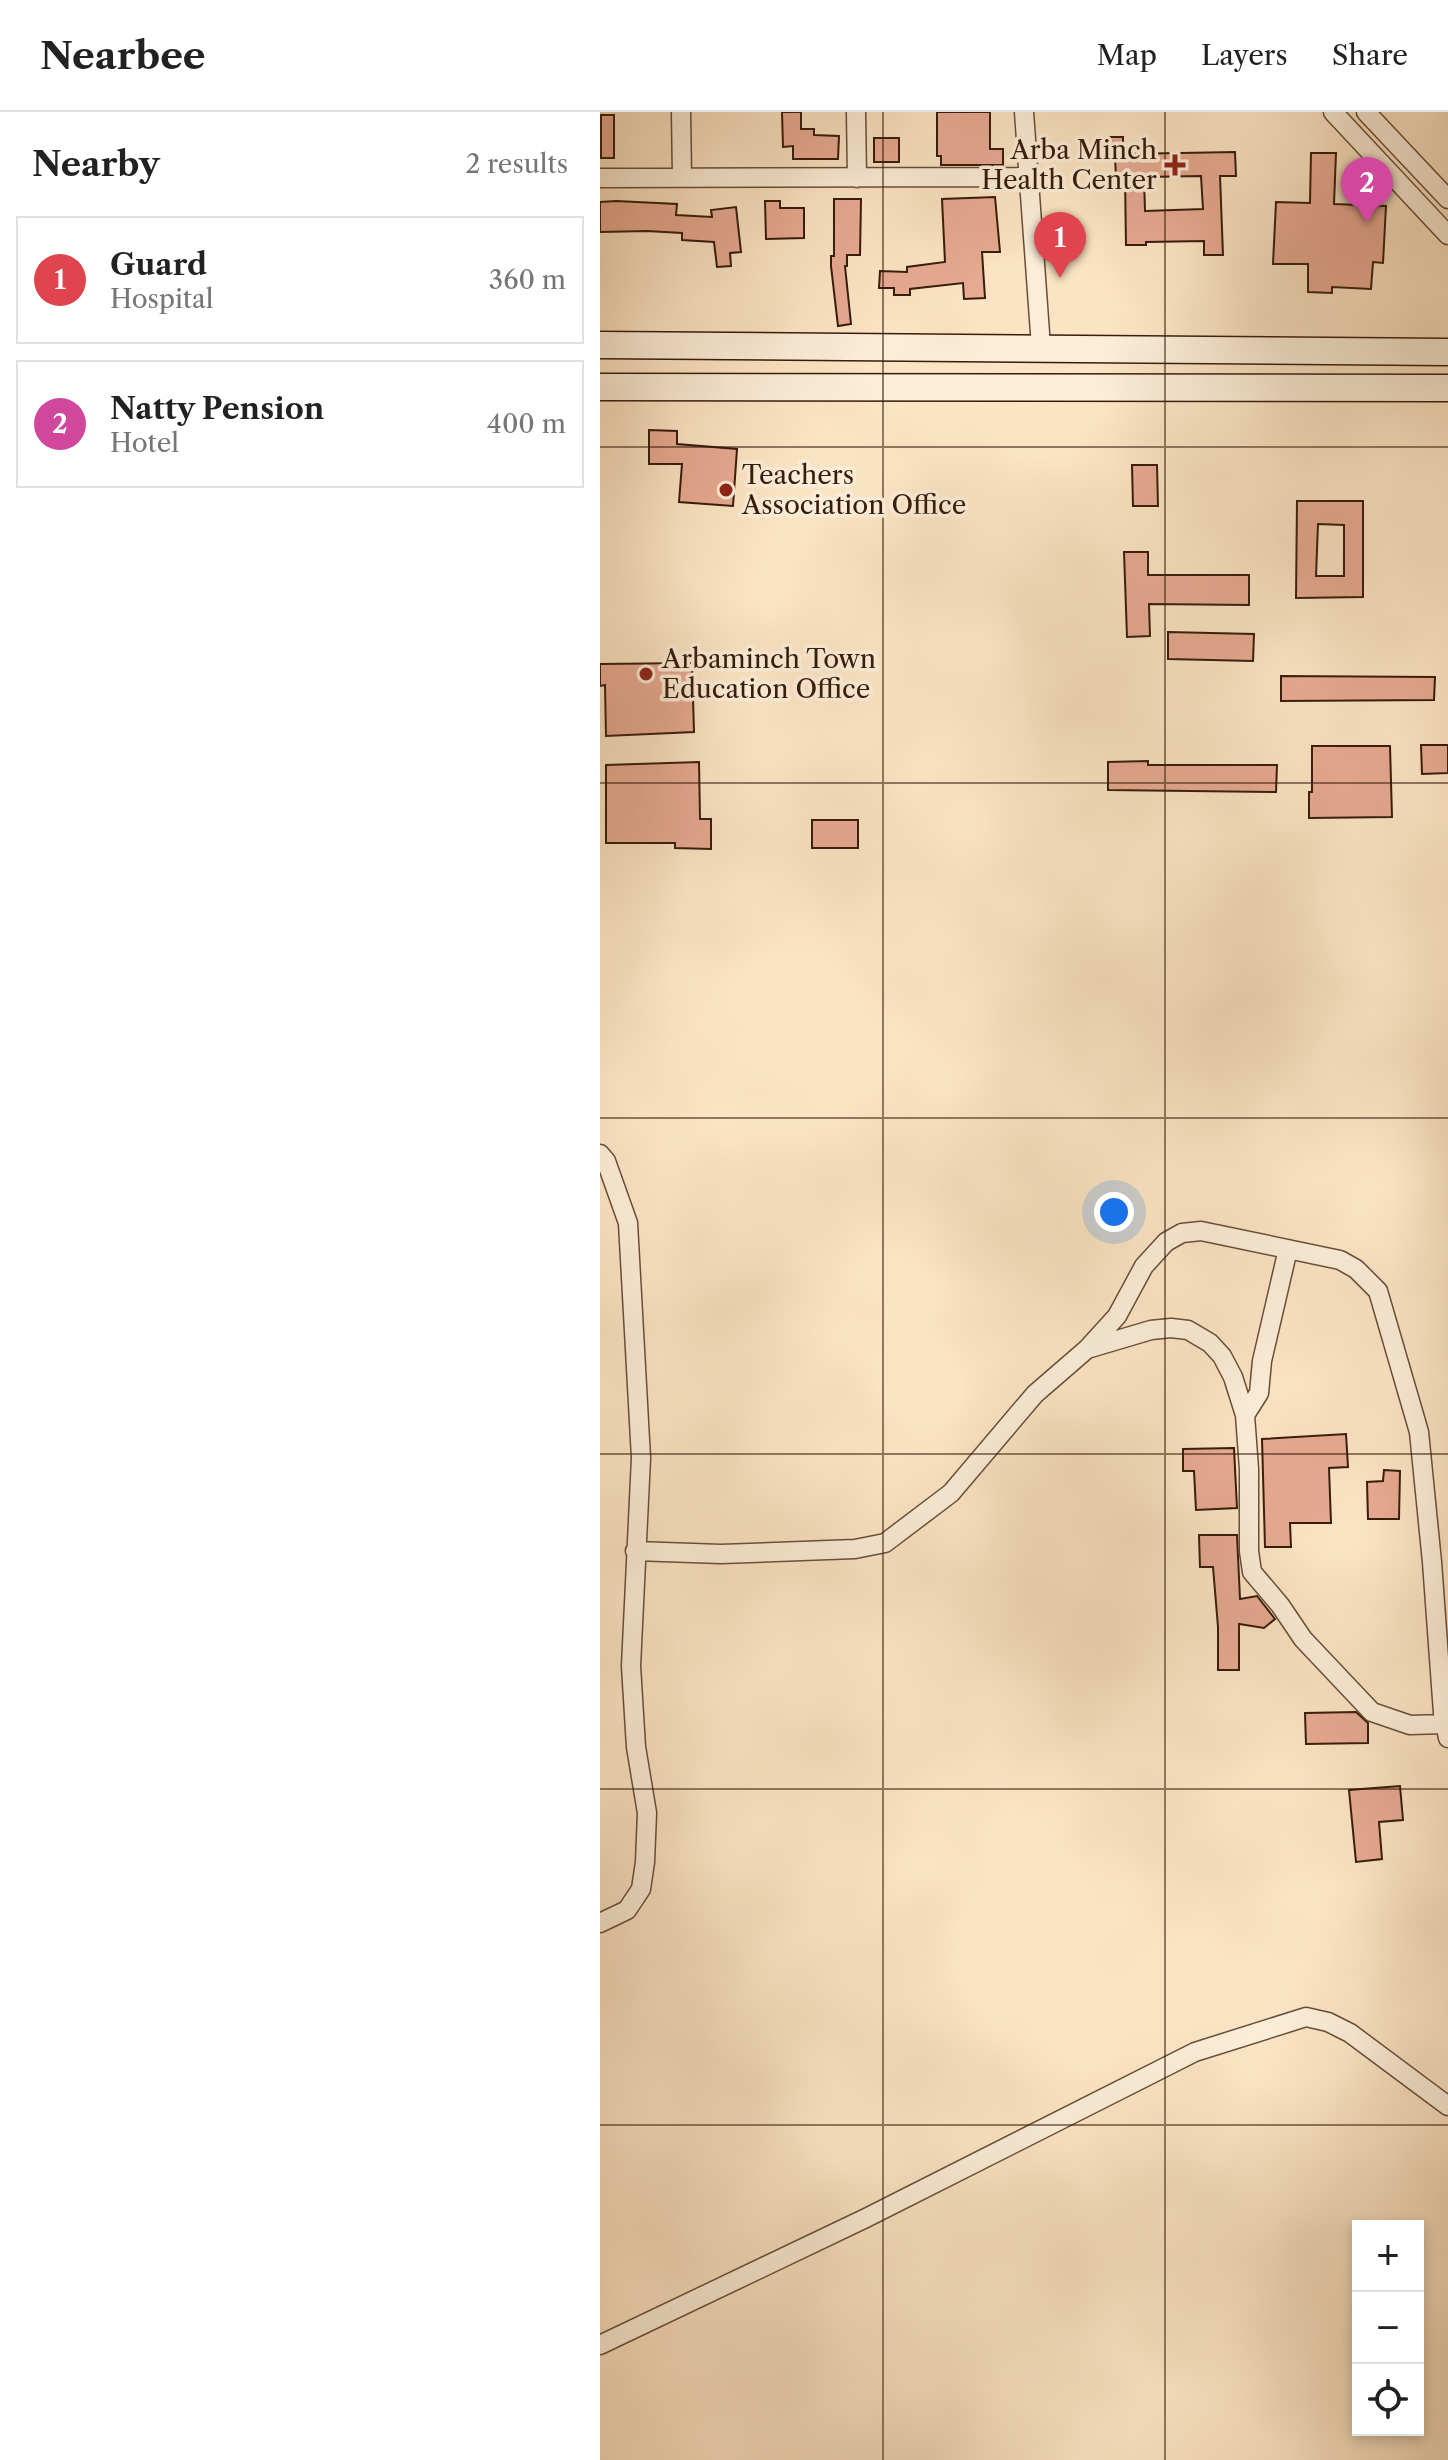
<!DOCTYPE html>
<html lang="en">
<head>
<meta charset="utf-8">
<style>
	:root { --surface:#fff; --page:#f2f2f2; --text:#222; --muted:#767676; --line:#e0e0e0; --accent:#8f2418 }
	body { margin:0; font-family:"Libre Caslon Text",serif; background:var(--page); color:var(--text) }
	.controls { position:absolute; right:24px; bottom:24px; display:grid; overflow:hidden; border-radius:0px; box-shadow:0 4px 12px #0003 }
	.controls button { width:72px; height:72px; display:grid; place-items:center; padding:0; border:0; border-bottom:2px solid var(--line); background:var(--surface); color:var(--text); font:40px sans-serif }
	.you { position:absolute; left:514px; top:1100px; width:28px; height:28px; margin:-20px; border:6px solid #fff; border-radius:50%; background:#1a73e8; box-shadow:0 0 0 12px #1a73e833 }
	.badge { display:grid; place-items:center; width:52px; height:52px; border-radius:50%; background:var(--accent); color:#fff; font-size:26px; font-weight:700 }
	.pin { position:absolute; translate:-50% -66px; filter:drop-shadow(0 2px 4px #0008) }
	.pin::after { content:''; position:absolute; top:42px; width:28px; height:24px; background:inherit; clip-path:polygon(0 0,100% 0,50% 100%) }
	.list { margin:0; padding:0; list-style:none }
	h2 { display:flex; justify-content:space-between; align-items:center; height:104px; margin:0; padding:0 32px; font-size:34px }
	h2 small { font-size:26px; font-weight:400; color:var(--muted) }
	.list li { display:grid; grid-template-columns:52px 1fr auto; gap:24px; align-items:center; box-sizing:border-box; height:128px; margin:0 16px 16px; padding:0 16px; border:2px solid var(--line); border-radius:0px }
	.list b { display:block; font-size:30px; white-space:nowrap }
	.list p { margin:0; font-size:26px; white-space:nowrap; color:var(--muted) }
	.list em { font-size:26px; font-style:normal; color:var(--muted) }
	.icon { flex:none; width:44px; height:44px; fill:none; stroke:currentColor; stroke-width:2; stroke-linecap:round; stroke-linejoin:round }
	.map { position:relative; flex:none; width:848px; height:2348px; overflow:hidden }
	header { display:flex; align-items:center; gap:48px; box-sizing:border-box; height:112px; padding:0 40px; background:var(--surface); border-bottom:2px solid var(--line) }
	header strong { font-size:38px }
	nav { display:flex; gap:44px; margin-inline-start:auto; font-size:28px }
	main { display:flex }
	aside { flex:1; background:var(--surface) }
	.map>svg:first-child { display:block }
</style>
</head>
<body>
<header>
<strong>Nearbee</strong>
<nav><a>Map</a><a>Layers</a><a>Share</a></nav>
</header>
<main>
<aside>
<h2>Nearby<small>2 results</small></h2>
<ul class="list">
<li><span class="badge" style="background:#e0444e">1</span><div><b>Guard</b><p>Hospital</p></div><em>360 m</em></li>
<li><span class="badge" style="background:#d1479c">2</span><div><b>Natty Pension</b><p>Hotel</p></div><em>400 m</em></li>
</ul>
</aside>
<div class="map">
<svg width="848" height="2348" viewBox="0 0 848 2348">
	<rect width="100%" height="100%" fill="#fbe4c3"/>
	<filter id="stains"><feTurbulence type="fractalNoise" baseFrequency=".0025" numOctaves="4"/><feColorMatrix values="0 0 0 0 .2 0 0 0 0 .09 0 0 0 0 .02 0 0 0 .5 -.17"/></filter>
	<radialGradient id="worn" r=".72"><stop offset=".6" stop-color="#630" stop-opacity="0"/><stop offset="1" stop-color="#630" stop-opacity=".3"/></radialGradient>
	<path fill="#e7aa92" stroke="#371c0b" stroke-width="2" fill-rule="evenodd" d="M182,0H201V17H214V23L239,24L238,47H193V34L183,35Z
		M337,0H390V37H403V53H341V44H337Z
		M1,3H14V46H1Z
		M497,25H523V42L635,40L636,64H620L623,143H604V129L546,130V133H526L525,65H516L515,46H498ZM601,64L603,97L545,99L544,65Z
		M274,26H299V50H274Z
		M711,41H736L734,92L786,94L783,151L773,150L771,177L732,175V181L708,180V152H673L676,90L710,91Z
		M395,85L400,140H382L385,186L364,187L363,171L310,177V183H294V176H279L280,159L307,160V155L345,150L342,87Z
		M234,87H261L260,143H247V154H245L251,212L238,214L231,154V144H234Z
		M16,89L77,92L76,103L112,105L111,98L136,95L141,140L130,141L131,154L117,155L114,130L82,128V121L47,119L0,120V90Z
		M165,89H180V96H204V126L166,127Z
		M49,318L77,319V332L137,337L133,394L79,390L82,352H49Z
		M532,353H557L558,394H533Z
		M697,389H763V485L696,486ZM718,412L744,413V464H716Z
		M524,440H548V463H649V493L549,492L550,524L527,525Z
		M568,520L654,522L653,549L568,547Z
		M92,551L94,620L6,624L5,573L0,574V552Z
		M681,564L835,565L834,588L681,589Z
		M821,633H848V661L822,662Z
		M712,634H790L792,705L709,706V680H712Z
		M548,649V653H677L676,680L508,678V650Z
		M99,650L100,707H111V737L75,736V731H6V653Z
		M212,708H258V736H212Z
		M746,1322L748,1355L729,1356L731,1411H690L691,1435H665L662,1327Z
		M634,1336L637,1396L596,1398L594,1359H583V1337Z
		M784,1358L800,1359L799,1407H768L767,1370L783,1369Z
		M599,1423H637L640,1487L657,1484L675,1507L664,1516L639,1512V1558H618V1515L613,1455H600Z
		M756,1600L768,1611V1631L706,1632L705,1601Z
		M800,1674L803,1708L779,1710L782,1747L756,1750L749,1678Z"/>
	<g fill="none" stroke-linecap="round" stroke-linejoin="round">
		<g stroke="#684e39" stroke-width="21">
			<path id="minor" d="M81,0L82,65
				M256,0L257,66
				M424,0L441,235
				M733,0L848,123
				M766,0L848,87
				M0,66L428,65
				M0,1042L6,1049L28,1111L41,1346L31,1554L36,1635L47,1701L45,1750L41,1777L27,1798L0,1811
				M487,1237L551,1218L571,1216L588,1218L610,1231L622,1244L633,1265L645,1303L649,1357V1439L652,1460L680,1493L703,1527L772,1600L810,1613L845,1612
				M645,1303L659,1281L662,1249L688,1137
				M35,1439L121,1442L255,1437L285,1431L351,1381L435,1282L487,1237L517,1204L544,1154L566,1130L582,1121L601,1119L740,1148L756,1157L778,1179L819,1320L832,1450L843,1601L848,1626
				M0,2233L266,2106L595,1940L706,1905L728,1910L750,1921L848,1994"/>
		</g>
		<g stroke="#371c0b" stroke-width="29">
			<path id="secondary" d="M0,233L848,240
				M0,275L848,276"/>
		</g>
		<use href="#minor" stroke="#fcedd8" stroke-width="18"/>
		<use href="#secondary" stroke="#fcedd8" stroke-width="26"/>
	</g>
	<path fill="none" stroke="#371c0b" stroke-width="2" stroke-opacity="0.55" d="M283,0V2348M565,0V2348M0,335H848M0,671H848M0,1006H848M0,1342H848M0,1677H848M0,2013H848"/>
	<g fill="#8f2418" stroke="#fcedd8" stroke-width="3">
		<path d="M571 41h8v8h8v8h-8v8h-8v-8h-8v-8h8z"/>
		<circle cx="126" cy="378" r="8"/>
		<circle cx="46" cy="562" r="8"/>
	</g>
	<g text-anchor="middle" stroke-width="7" stroke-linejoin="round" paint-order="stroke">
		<g font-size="26" fill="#371c0b" stroke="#fcedd8" text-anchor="start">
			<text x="557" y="47" text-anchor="end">Arba Minch<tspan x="557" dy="30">Health Center</tspan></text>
			<text x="142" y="372">Teachers<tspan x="142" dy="30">Association Office</tspan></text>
			<text x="62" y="556">Arbaminch Town<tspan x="62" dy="30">Education Office</tspan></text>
		</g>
	</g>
	<rect width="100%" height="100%" filter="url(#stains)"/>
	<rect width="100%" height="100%" fill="url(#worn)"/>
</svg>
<div class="controls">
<button>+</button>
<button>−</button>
<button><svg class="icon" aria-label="locate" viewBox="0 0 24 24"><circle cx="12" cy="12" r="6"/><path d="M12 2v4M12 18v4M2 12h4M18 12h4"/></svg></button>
</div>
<div class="you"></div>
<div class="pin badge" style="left:460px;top:166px;background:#e0444e">1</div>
<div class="pin badge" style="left:767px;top:111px;background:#d1479c">2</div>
</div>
</main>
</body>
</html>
